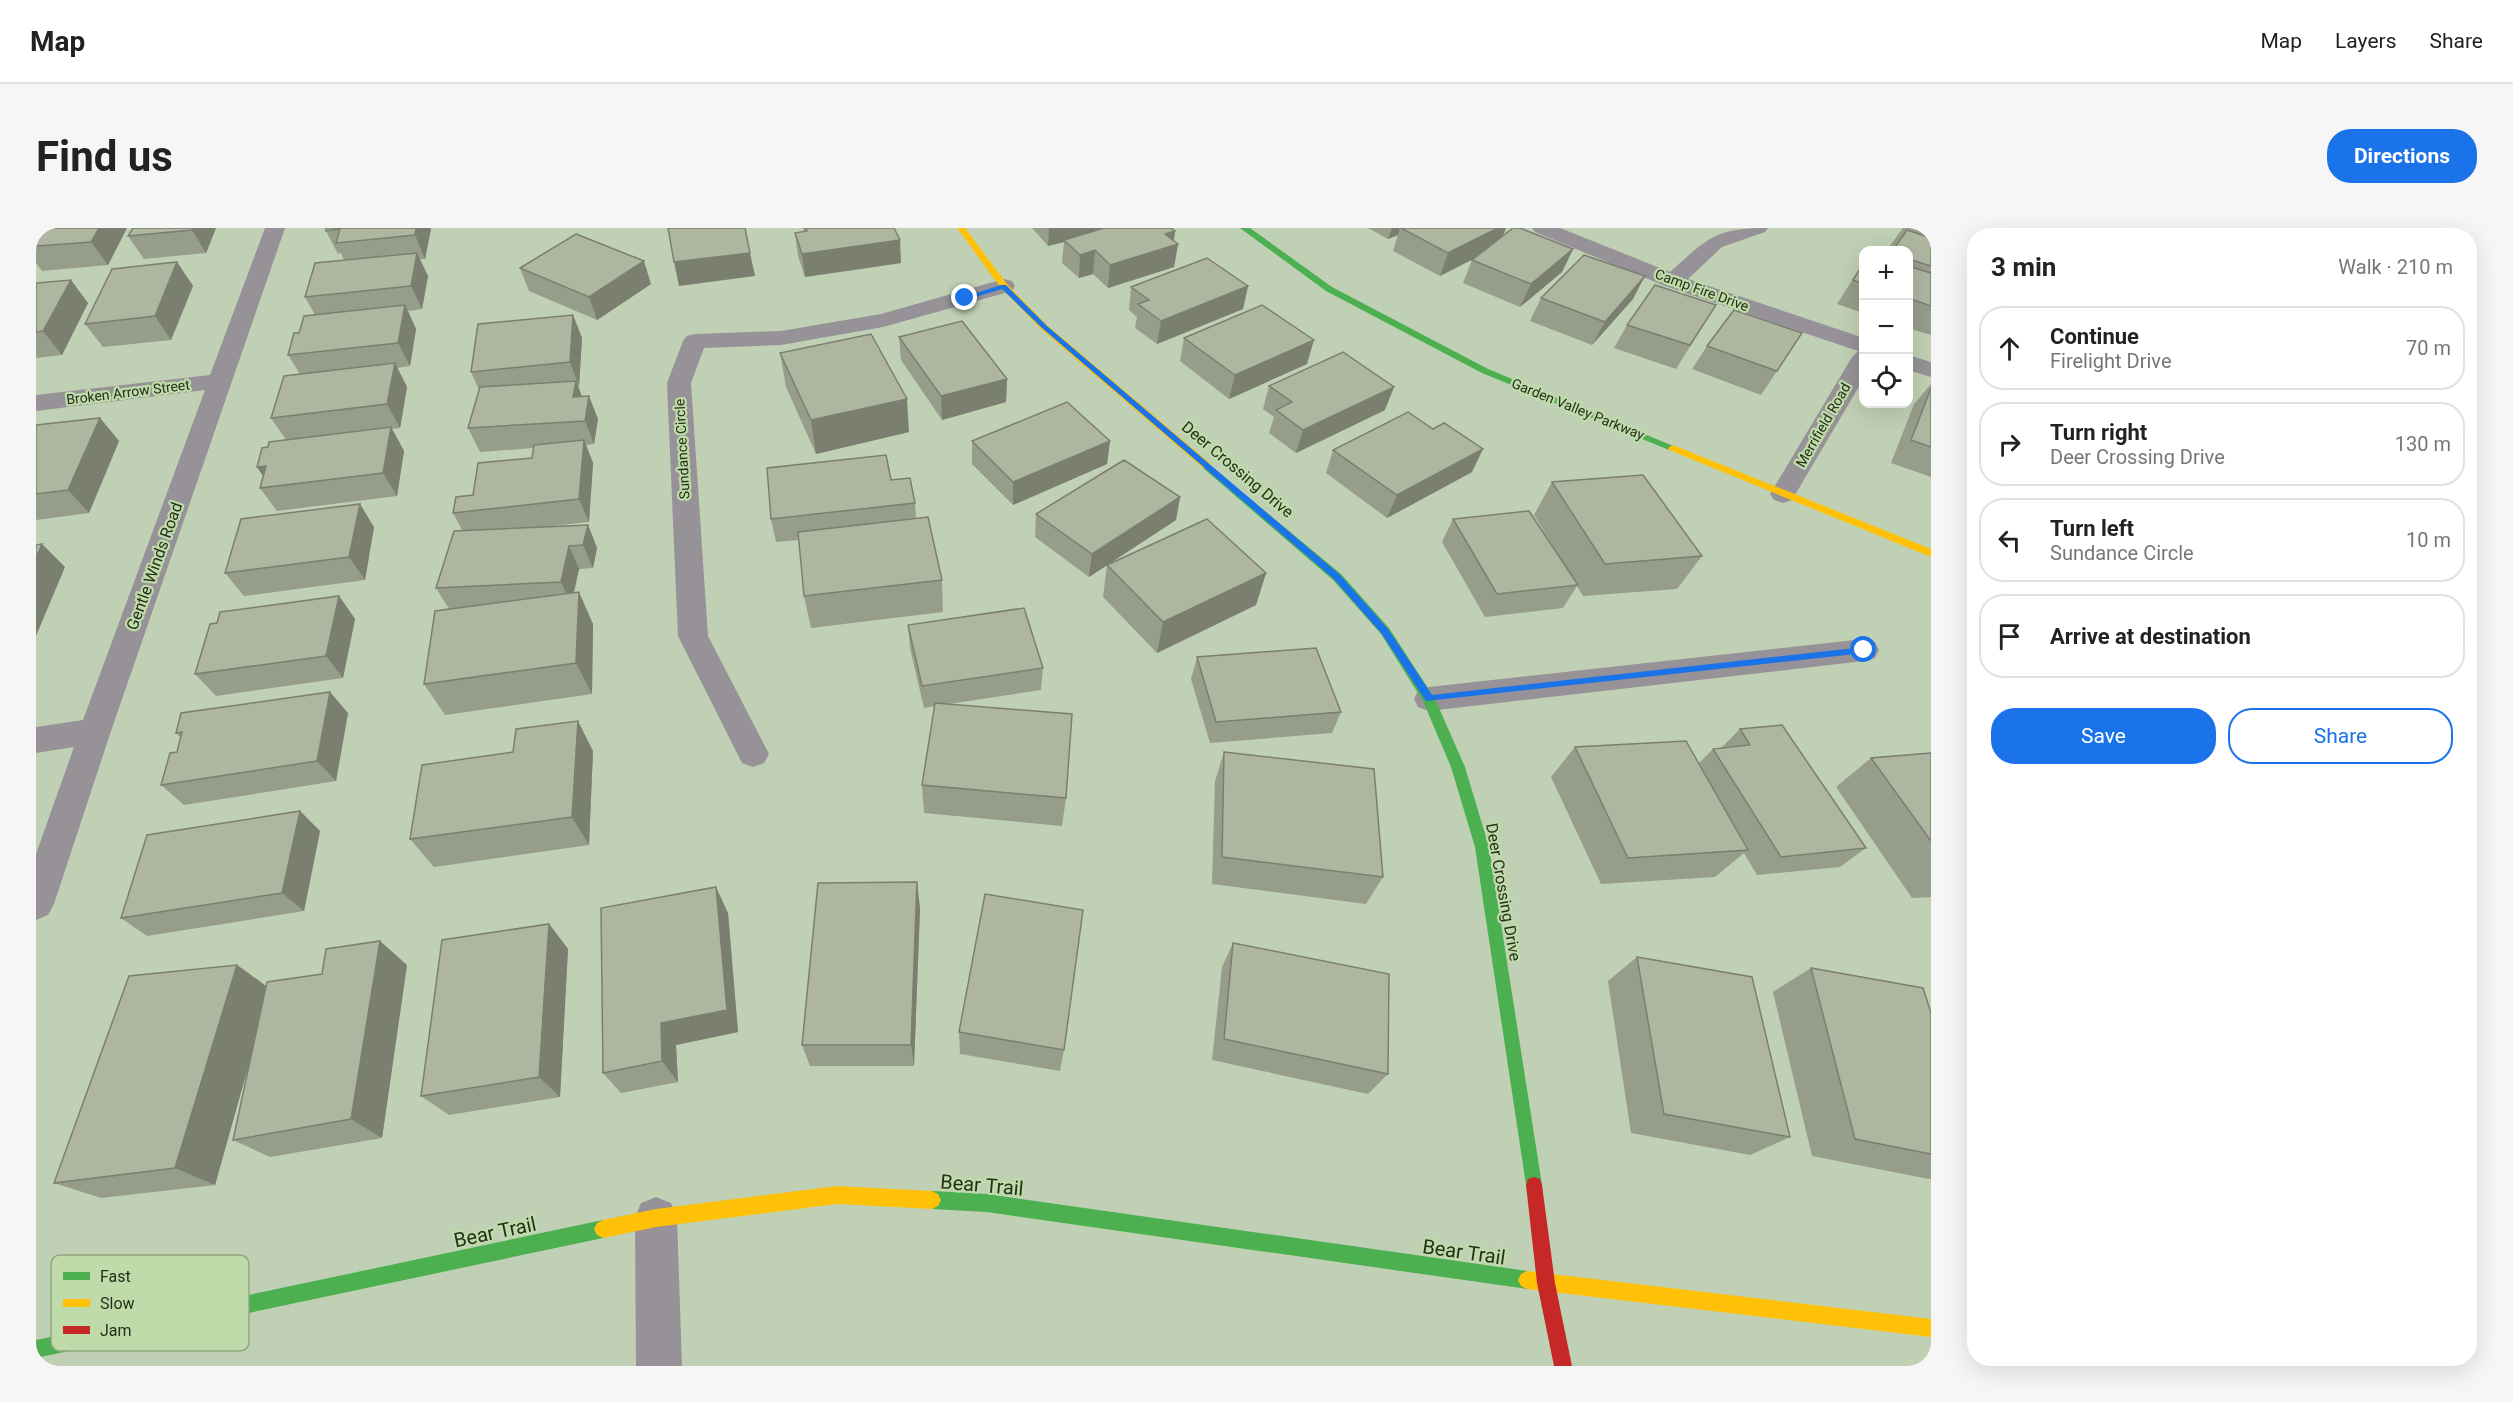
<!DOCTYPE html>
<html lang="en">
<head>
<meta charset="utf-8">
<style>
	:root { --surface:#fff; --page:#f6f6f6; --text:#222; --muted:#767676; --line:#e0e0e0; --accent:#1a73e8 }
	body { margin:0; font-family:Roboto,sans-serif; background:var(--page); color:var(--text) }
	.controls { position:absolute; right:18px; top:18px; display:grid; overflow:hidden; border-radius:12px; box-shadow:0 6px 24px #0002 }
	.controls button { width:54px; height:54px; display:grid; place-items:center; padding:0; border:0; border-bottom:2px solid var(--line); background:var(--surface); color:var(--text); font:30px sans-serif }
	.stop { position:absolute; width:18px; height:18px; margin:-14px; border:4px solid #1a73e8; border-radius:50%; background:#fff }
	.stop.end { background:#1a73e8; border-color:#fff; box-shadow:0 2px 6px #0008 }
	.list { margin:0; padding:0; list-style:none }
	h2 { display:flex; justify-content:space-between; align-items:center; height:78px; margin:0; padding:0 24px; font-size:26px }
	h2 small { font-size:20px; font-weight:400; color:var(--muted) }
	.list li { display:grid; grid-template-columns:39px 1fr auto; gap:18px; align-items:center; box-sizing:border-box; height:84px; margin:0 12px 12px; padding:0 12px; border:2px solid var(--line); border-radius:24px }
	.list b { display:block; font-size:22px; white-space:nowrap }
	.list p { margin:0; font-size:20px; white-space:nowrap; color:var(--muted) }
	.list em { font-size:20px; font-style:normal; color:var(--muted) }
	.actions { display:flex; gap:12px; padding:18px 24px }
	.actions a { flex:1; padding:14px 0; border:2px solid var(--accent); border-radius:24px; text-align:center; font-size:21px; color:var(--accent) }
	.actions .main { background:var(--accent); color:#fff }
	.icon { flex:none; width:33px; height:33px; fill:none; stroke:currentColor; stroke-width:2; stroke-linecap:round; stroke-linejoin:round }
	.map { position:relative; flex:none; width:1895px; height:1138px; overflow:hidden; border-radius:24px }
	header { display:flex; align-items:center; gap:36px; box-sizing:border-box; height:84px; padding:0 30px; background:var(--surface); border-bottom:2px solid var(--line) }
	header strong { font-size:28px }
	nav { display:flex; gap:33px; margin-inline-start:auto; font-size:21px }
	.intro { display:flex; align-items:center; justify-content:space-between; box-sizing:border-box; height:144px; padding:0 36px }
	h1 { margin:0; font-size:42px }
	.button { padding:15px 27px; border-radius:24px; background:var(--accent); color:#fff; font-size:21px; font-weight:700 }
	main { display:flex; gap:36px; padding:0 36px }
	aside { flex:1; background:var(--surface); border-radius:24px; box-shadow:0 6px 24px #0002 }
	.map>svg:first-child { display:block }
</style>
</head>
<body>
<header>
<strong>Map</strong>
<nav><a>Map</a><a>Layers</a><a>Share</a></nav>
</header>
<div class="intro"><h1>Find us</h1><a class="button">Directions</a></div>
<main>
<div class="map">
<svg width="1895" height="1138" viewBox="0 0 1895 1138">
	<rect width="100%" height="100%" fill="#c0d0b4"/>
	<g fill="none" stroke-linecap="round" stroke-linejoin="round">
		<path fill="#969297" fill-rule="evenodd" d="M229,0H249L75,503L18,676L12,687L0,692V626L38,519L0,525V499L47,492L169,162L0,183V167L174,147Z
			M1496,0H1524L1634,44C1672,10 1679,0 1732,0L1729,4L1686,19L1652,51L1828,110V150L1756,272L1747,275L1738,272L1734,266L1816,129L1822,123L1629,58L1499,4Z
			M968,51L976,53L979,58L976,63L847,99L745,117L668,120L655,155L672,408L733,526L728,535L717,539L706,535L642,408L631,155L647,113L651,108L659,106L745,103L845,86Z
			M1872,127L1895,134V149L1872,142Z
			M1828,411L1839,414L1843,422L1839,430L1828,433L1393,483L1382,479L1378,471L1382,463L1393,459Z
			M620,969L635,975L641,990L646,1138H600L599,990L605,975Z"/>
		<path fill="#4caf50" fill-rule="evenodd" d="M1204,0H1214L1296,59L1452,141L1642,220L1641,222H1633L1446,145L1290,63Z
			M1171,235L1305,346L1353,400L1399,471L1429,539L1453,619L1506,957L1504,963L1498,965L1492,963L1490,957L1439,619L1415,539L1387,473L1345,406L1297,352L1167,240V236Z
			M896,963L951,966L1491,1043L1497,1046L1500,1052L1497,1058L1491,1061L951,984L896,981L890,978L887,972L890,966Z
			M567,992L573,995L576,1001L573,1007L567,1010L0,1130V1112Z"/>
		<path fill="#ffc107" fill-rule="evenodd" d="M921,0H929L971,56L1011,97L1175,236V240H1167L1005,101L965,60Z
			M1637,217L1895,321V329L1633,222L1632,220Z
			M801,958L896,963L902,966L905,972L902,978L896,981L801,976L620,999L567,1010L561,1007L558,1001L561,995L567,992L620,981Z
			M1491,1043L1895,1091V1109L1491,1061L1485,1058L1482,1052L1485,1046Z"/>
		<path fill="#c62828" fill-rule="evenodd" d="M1498,949L1504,951L1506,957L1519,1055L1536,1138H1518L1501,1055L1490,957L1492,951Z"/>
	</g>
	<path fill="#969d8a" d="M0,0H91L72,37L6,43L0,35Z
		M180,0L170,25L108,31L92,8Z
		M290,0L395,1L389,31H384L392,48L386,81L372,83L380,101L374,138L361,140L371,159L364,200L356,201L368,223L361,268L241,283L224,260L227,248L221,239L232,219L250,212L235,190L264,146L252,127L263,105L279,87L269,69L308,32L305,25L302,26L290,3Z
		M767,0H858L865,35L769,49L762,28L759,5L768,4Z
		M996,0H1135L1139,3L1138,13L1142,16L1138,39L1072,60L1057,46L1043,50L1026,35L1028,14L1012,18Z
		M1332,0H1470L1466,9L1537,21L1526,44L1484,79L1427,55L1436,32L1440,29L1404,48L1357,23L1362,7L1352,11Z
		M1867,0H1895V107L1872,100V22H1856L1857,21L1853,19Z
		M141,34L157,58L135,112L67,119L49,96Z
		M1827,35V85L1801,76Z
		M484,40L615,56L561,92L493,63Z
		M0,55L52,75L26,127L0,130Z
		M1212,58L1207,81L1121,116L1099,100L1101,89L1093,82L1095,59Z
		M1505,70L1597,71L1556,117L1494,93Z
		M1680,77L1640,141L1578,120L1591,97Z
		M537,87L546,110L543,158H542L546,169L562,191L558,216L550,217L557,235L553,294L515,298L552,297L561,320L557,340L543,341L538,365L557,396L556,466L409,487L388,456L413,381L400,360L426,302L417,285L437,267L496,230L497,220L444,224L432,200L443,162L435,144Z
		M863,109L971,151L970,174L906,192L865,132Z
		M1148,110L1271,136L1193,171L1144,133Z
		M1671,118L1741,143L1725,167L1656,141Z
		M744,125L873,204L780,226L750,159Z
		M1895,156V249L1855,235L1878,176Z
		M1233,158L1349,182L1260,225L1233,205L1238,189L1227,181Z
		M64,190L83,213L53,285L0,292V197Z
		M936,213H1074L1071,236L977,277L936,236Z
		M1297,222L1436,244L1351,290L1290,245Z
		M855,252L879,275L880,291L906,352L907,384L775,400L768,368L763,312L740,314L735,291Z
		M1516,254L1666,328L1641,361L1547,368L1541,358L1527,380L1449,389L1406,314L1417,291L1523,328L1498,287Z
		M1144,269L1140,292L1074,335L1230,345L1220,377L1121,425L1067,369L1071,337L1053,349L999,309L1000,286Z
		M338,299L329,352L208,368L189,345Z
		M303,368L319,391L307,450L180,468L159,446L181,395Z
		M872,397L1007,440L1005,462L913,476L1030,570L1026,598L888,585L886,557L899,478L888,480L874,420Z
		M1161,429L1305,484L1296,505L1174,515L1155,451Z
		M312,485L300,553L148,577L125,557L141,524L145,510L140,505Z
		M1704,501L1830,620L1804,639L1721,647L1708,625L1679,649L1565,656L1515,549L1539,519L1662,536L1677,521L1685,520Z
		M557,523L553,617L398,639L374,611L477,524Z
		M1188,524L1347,649L1330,676L1176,656L1179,553Z
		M1895,525V669L1876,670L1800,559L1835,530Z
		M264,583L284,603L268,683L111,708L85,690Z
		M881,654L884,681L878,838H774L766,817Z
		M692,685L702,804L640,817L642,854L585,865L567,845Z
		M513,696L532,721L524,869L413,887L385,868Z
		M1197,715L1352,846L1332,866L1176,832L1186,739Z
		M1601,729L1754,909L1714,927L1595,905L1572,753Z
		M201,737L230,758L371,737L346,910L234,929L197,912L213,835L179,957L65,970L18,955Z
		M1775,740L1895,785V951H1893L1776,928L1737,764Z
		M923,804L1028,822L1024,843L924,826Z"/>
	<path fill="#7a7f70" d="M63,0H91L72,37L55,14Z
		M157,0H180L170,25L156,2Z
		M380,0H395V1L389,31L379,7Z
		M1013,0H1086L1028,12V14L1012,18Z
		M1356,0H1364L1362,7L1352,11Z
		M1462,0H1470L1463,18L1404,48L1412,25Z
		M1139,3L1137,18L1142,16L1138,39L1072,60L1074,37L1129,6Z
		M864,12L865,35L769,49L766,26Z
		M1537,21L1526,44L1484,79L1495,56Z
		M1059,22L1057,46L1043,50L1044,27Z
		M381,25L392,48L386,81L375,58Z
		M714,25L719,48L643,58L638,34Z
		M608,33L615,56L561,92L553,69Z
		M141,34L157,58L135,112L119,88Z
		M1609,48L1597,71L1556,117L1569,94Z
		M35,52L52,75L26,127L7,103Z
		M1212,58L1207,81L1121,116L1125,93Z
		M369,77L380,101L374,138L362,115Z
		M537,87L546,110L543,158L534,134Z
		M1278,112L1271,136L1193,171L1199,147Z
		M359,135L371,159L364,200L351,176Z
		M971,151L970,174L906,192L905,168Z
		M540,153L549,177L537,169Z
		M1358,159L1349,182L1260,225L1267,202Z
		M553,168L562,191L558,216L549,193Z
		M871,171L873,204L780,226L775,192Z
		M64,190L83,213L53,285L32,262Z
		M355,199L368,223L361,268L347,245Z
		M548,212L557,235L553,294L543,271Z
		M1074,213L1071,236L977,277V254Z
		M1447,221L1436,244L1351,290L1361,267Z
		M230,238L235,259L221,239Z
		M1144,269L1140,292L1053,349L1056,326Z
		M324,276L338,299L329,352L313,329Z
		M552,297L561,320L557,340L547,317Z
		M6,316L29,339L0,408V330Z
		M533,318L543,341L535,376L525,354Z
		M1230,345L1220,377L1121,425L1127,394Z
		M543,364L557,396L556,466L540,435Z
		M303,368L319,391L307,450L290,428Z
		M294,464L312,485L300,553L281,533Z
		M542,493L557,523L553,617L536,589Z
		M264,583L284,603L268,683L246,665Z
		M881,654L884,681L878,838L875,817Z
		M680,659L692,685L702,804L640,817L642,854L626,833L625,795Z
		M513,696L532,721L524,869L503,849Z
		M344,713L371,737L346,910L315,891Z
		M201,737L234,761L179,957L139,940Z"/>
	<path fill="#aeb6a0" stroke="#7a7f70" stroke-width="1.5" d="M0,0H63L55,14L0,18Z
		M97,0H157L156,2L92,8Z
		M290,0H380L379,7L300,15L304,1L290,3Z
		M632,0H709L714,25L638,34Z
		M770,0H858L864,12L766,26L759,5L771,3Z
		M1068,0H1135L1139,3L1129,6L1142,16L1074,37L1059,22L1044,27L1028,12Z
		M1365,0H1462L1412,25Z
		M1477,0H1484L1537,21L1495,56L1436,32Z
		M1881,0H1895V4Z
		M1871,2L1895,10V38L1872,31V22H1857Z
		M540,6L608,33L553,69L484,40Z
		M381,25L375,58L269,69L279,35Z
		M1548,27L1609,48L1569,94L1505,70Z
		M1171,30L1212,58L1125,93L1102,76L1113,72L1095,59Z
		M141,34L119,88L49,96L76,41Z
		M1827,36V56L1817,52Z
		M1872,38L1895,45V78L1872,70Z
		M35,52L7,103L0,104V55Z
		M1619,57L1680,77L1654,117L1591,97Z
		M369,77L362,115L252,127L258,105H263L268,88Z
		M1226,77L1278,112L1199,147L1148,110Z
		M1698,82L1766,105L1741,143L1671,118Z
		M537,87L534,134L435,144L442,96Z
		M926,93L971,151L905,168L863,109Z
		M835,106L871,171L775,192L744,125Z
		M1307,124L1358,159L1267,202L1240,182L1256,174L1233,158Z
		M359,135L351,176L235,190L248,148Z
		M540,153L537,169L553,168L549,193L432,200L444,159Z
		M1895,160V219L1875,212Z
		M1031,174L1074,213L977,254L936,213Z
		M1372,184L1397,201L1408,195L1447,221L1361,267L1297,222Z
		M64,190L32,262L0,266V197Z
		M355,199L347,245L224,260L230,238L221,239L226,220L232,219L233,214Z
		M548,212L543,271L417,285L420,269L437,267L442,235L496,230L498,217Z
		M850,227L855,252L874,250L879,275L735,291L731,240Z
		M1088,232L1144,269L1056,326L1000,286Z
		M1607,247L1666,328L1569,336L1516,254Z
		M324,276L313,329L189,345L205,291Z
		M1493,283L1542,357L1461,366L1417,291Z
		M892,289L906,352L768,368L762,304Z
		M1171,291L1230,345L1127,394L1071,337Z
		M552,297L547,317L533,318L525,354L400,360L418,303Z
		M6,316L0,330V317Z
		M543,364L540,435L388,456L399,383Z
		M303,368L290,428L159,446L174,396L181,395L184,384Z
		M988,380L1007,440L886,458L872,397Z
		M1280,420L1305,484L1180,494L1161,429Z
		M294,464L281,533L125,557L134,525L141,524L146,504L140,505L145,485Z
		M899,475L1036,486L1030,570L886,557Z
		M542,493L536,589L374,611L386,537L477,524L480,501Z
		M1746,497L1830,620L1745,629L1677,521L1714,517L1704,501Z
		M1650,513L1712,622L1592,630L1539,519Z
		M1188,524L1338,541L1347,649L1186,629Z
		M1895,525V613L1835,530Z
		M264,583L246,665L85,690L111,607Z
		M881,654L875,817H766L782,655Z
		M680,659L691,782L625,795L626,833L567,845L565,680Z
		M949,666L1047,682L1028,822L923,804Z
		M513,696L503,849L385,868L406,712Z
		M344,713L315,891L197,912L231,754L286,746L290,721Z
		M1197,715L1353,746L1352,846L1188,811Z
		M1601,729L1716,749L1754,909L1628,886Z
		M201,737L139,940L18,955L93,748Z
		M1775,740L1887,760L1895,785V926L1819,911Z"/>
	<path fill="#1a73e8" d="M965,57H970L1011,98L1304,347L1352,401L1396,467L1828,419L1832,422L1828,425L1390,473L1346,406L1298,351L1006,100L966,61L929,72L925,70Z"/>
	<g text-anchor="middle" stroke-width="4.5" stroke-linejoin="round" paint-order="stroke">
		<g font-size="14" fill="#252f1c" stroke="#bfdba9">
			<text transform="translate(1666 62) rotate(20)" y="5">Camp Fire Drive</text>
			<text transform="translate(92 164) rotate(-7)" y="5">Broken Arrow Street</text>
			<text transform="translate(1542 181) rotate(22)" y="5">Garden Valley Parkway</text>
			<text transform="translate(1787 197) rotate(-60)" y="5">Merrifield Road</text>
			<text transform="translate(646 221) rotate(-93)" y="5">Sundance Circle</text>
		</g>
		<g font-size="16" fill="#252f1c" stroke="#bfdba9">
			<text transform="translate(1202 241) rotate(40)" y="6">Deer Crossing Drive</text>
			<text transform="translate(118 338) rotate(-70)" y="6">Gentle Winds Road</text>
			<text transform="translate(1468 664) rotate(80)" y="6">Deer Crossing Drive</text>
		</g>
		<g font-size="20" fill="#252f1c" stroke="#bfdba9">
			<text transform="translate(946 957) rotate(5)" y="7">Bear Trail</text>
			<text transform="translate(459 1004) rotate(-12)" y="7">Bear Trail</text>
			<text transform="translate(1428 1024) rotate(8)" y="7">Bear Trail</text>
		</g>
	</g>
	<rect x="15" y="1027" width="198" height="96" rx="9" fill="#bfdba9" stroke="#91a77f" stroke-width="1.5"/>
	<rect x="27" y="1044" width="27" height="8" fill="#4caf50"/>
	<rect x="27" y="1071" width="27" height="8" fill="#ffc107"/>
	<rect x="27" y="1098" width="27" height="8" fill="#c62828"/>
	<g font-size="16" fill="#252f1c">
		<text x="64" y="1054">Fast</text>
		<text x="64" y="1081">Slow</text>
		<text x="64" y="1108">Jam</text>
	</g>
</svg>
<div class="controls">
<button>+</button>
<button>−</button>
<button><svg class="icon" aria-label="locate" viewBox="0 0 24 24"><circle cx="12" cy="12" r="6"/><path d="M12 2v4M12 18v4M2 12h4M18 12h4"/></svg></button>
</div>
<div class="stop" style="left:1828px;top:422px"></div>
<div class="stop end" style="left:929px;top:70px"></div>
</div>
<aside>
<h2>3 min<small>Walk · 210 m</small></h2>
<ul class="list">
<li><svg class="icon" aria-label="ahead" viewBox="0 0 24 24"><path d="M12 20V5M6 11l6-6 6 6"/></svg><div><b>Continue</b><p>Firelight Drive</p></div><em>70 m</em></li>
<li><svg class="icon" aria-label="right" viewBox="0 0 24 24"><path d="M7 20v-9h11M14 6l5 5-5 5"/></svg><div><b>Turn right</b><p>Deer Crossing Drive</p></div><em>130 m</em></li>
<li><svg class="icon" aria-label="left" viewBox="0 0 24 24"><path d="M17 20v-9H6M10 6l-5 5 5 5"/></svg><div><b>Turn left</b><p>Sundance Circle</p></div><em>10 m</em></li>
<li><svg class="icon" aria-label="arrive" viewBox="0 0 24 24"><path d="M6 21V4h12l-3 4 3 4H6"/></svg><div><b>Arrive at destination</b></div></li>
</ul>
<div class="actions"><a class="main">Save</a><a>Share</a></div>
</aside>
</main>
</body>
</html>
